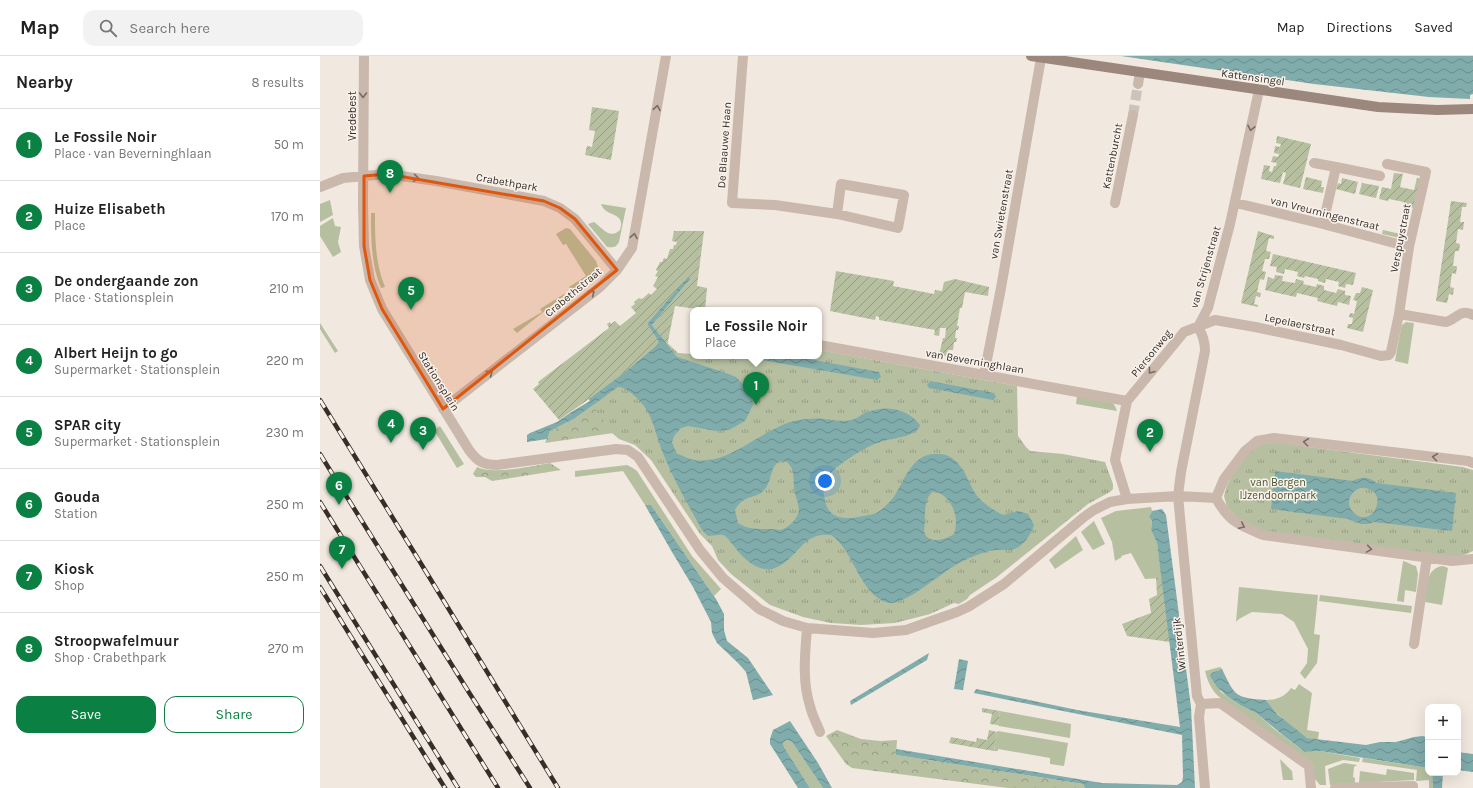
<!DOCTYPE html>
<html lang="en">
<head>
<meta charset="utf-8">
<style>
	:root { --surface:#fff; --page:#f2f2f2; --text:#222; --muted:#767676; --line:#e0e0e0; --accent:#0b8043 }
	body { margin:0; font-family:Karla,sans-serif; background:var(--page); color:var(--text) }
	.controls { position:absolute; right:12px; bottom:12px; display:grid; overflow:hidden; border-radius:8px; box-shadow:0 4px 16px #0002 }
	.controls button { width:36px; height:36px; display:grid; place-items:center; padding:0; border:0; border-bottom:1px solid var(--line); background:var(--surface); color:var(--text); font:20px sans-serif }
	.you { position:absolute; left:505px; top:425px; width:14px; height:14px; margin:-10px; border:3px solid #fff; border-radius:50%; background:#1a73e8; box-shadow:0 0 0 6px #1a73e833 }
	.badge { display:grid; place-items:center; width:26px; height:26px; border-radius:50%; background:var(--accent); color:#fff; font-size:13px; font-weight:700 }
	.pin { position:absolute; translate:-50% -33px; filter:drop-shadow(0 1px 2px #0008) }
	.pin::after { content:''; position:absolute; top:21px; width:14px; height:12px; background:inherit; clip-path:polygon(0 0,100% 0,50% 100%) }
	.popup { position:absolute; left:370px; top:251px; width:132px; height:52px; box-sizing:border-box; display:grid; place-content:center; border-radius:8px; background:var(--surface); filter:drop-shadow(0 1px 3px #0005); font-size:13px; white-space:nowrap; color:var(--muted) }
	.popup b { font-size:15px; color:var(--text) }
	.popup::after { content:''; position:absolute; left:50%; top:100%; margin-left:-8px; border:8px solid transparent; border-top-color:var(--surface) }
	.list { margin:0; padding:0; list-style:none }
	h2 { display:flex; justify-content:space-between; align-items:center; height:52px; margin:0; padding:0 16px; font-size:17px }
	h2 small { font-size:13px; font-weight:400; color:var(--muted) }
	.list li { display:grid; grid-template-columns:26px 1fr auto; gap:12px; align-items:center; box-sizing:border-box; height:72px; padding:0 16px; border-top:1px solid var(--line) }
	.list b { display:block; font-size:15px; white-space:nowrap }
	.list p { margin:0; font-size:13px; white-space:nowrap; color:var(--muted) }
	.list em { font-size:13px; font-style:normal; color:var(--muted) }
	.actions { display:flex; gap:8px; padding:12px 16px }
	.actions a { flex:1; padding:9px 0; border:1px solid var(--accent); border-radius:12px; text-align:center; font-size:14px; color:var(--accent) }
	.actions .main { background:var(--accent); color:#fff }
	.icon { flex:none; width:22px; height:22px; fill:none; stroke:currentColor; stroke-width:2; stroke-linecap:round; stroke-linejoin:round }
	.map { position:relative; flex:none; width:1153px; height:732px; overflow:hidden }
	header { display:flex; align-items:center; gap:24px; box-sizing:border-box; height:56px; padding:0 20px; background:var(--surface); border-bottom:1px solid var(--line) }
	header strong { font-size:19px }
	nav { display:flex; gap:22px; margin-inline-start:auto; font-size:14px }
	.search { width:280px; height:36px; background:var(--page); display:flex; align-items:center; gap:10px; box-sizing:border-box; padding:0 14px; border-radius:12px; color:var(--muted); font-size:15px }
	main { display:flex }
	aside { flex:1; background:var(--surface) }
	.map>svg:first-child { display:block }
</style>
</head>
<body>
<header>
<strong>Map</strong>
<div class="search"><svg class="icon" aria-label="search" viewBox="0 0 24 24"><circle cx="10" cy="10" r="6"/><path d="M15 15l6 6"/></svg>Search here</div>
<nav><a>Map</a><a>Directions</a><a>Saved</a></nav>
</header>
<main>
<aside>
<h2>Nearby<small>8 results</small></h2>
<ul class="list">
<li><span class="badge">1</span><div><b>Le Fossile Noir</b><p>Place · van Beverninghlaan</p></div><em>50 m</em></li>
<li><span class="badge">2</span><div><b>Huize Elisabeth</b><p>Place</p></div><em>170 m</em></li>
<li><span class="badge">3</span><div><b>De ondergaande zon</b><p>Place · Stationsplein</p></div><em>210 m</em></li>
<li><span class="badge">4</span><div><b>Albert Heijn to go</b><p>Supermarket · Stationsplein</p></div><em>220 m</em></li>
<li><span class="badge">5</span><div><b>SPAR city</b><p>Supermarket · Stationsplein</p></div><em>230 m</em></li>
<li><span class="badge">6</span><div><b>Gouda</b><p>Station</p></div><em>250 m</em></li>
<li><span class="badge">7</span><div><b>Kiosk</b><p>Shop</p></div><em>250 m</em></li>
<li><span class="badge">8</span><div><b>Stroopwafelmuur</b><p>Shop · Crabethpark</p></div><em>270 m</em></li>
</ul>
<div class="actions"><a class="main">Save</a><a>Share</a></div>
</aside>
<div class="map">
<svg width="1153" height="732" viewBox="0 0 1153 732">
	<defs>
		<pattern id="forest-crowns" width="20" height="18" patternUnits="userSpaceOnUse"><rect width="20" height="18" fill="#b6c0a0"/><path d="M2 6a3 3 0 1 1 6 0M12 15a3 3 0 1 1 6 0" fill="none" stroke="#959c83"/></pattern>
		<pattern id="park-tufts" width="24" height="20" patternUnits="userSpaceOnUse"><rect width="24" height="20" fill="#b6c0a0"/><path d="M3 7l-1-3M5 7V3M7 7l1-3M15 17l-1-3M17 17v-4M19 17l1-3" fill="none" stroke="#959c83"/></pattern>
		<pattern id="garden-furrows" width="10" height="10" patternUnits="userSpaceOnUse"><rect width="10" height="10" fill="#b6c0a0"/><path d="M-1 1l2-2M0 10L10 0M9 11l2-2" fill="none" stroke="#959c83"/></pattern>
		<pattern id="water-waves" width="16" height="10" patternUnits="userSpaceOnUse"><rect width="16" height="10" fill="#80acac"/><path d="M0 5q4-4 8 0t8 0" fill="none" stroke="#6a8c8c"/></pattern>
	</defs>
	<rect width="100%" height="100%" fill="#f1e8df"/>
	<path fill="#b6c0a0" d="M10,144L13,159L0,166V148Z
		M281,148L306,152L299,186C296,191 294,192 287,191L268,168L274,166C283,172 289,184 300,174C306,155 286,162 281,148Z
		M51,157H55C55,182 55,207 65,231L61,232C51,209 51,182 51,157Z
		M13,162L15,170L21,171L18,186L21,196L13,201L0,180V170Z
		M246,172L250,173L276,205L278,211L276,215L251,235L249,231L266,220L246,188L243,189L236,178Z
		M1063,174L1085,179L1084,183L1062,178Z
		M244,238L245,239L197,277L193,273L222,256L220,253Z
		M1086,266L1094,267L1088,308L1075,305L1081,272L1082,269Z
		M0,267L18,295L15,297L0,273Z
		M757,340L792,346L795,350L797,355L756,348Z
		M120,370L144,408L137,412L114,374Z
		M307,409L313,412L317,415L372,500L401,533L394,540L331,449H325L303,415L255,421V415Z
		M831,451L832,455L829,461L832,465L831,474L837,487L842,522L825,523L811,497L801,500L802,501L795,505L792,486L781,462L796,455Z
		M774,465L785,488L773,494L761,476Z
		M756,480L763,494L735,513L729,504Z
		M1083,505C1088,506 1091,509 1096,510L1098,518L1096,536L1085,534L1084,546L1077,545Z
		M1123,510L1128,512L1122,549L1105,546C1107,533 1105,512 1123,510Z
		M919,531L998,539L994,578L1000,579L997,607L985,623L980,617L987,607L988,593L974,566L962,558L932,556L919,563L916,566Z
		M1000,539L1092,550L1091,557L999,545Z
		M900,611L902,613L891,617L901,636L920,649L936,657L953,672L985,696L1000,695L1040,702L1039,706L1023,704L1005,710L1006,729H1000L995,723L987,705L898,640C891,633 887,624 885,615Z
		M979,628L992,637L987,674L999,676L998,683C995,683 991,683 988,682C975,679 954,654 946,644C956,644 965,641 971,632L975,634Z
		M680,655L751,668L750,682L679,670L678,669Z
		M678,675L748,687L744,710L730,708V702L678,693V695H674L677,676Z
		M467,684L472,686L503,732H490L464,691L463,687Z
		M1043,702L1108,712V717H1112L1113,732H1109V724L1096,725L1097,714L1042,706Z
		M960,703L972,715L973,724H963Z
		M1024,707L1037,709L1034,711L1033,721L1035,722V727L1010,729L1008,713Z
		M1067,713L1094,717V724L1039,727L1040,715L1066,719Z"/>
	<path fill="url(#forest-crowns)" d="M298,331L300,376L225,387L230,375L254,363Z
		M230,407L241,414L172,425L165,421H156L153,418L157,411C173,419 212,410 230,407Z
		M517,674L541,683L560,685L577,684L576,699L763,728L765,732H688L532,712L526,708L506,680Z"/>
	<path fill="url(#park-tufts)" d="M342,282L358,297L373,298V300H499V294L697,330L698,380L706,391L710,395L743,398L785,406L793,428V433L790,436L768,448L677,521L650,539L647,543L639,548L634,547L610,558L575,567L541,569L511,567L483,561L450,549L411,518L398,504L392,490L380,478L331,404L315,389L299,383L292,377L268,342Z
		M951,386L1143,411L1153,414V495L1140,501L1126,500L945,477L923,468L907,451L904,440L907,429L919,406L937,390Z"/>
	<path fill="url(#garden-furrows)" d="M272,51L299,55L291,104L265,99L267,90L272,91L275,75L269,74Z
		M957,80L991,88L980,132L963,128L966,117L963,116L960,127L941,123L944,109L950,110L949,115L952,116L954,110H956L957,107L951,106L953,100L958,101L959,98L954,97L955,90L960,91L961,88L956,87Z
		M1074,117L1083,118L1080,131L1094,134L1097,122L1101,123L1094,152L1083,150L1084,146L1069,143L1068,145L1059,143L1062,131L1071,133Z
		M986,121L1002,125L1001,131H1004L1003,137L983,133Z
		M1022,122L1038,126L1035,138L1016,133L1018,127L1021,128Z
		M1042,127L1059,130L1056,142L1039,138Z
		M1131,145L1147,147L1146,151H1142L1140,166H1144L1143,174L1138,173L1136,187L1140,188L1139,195H1135L1133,210H1137L1136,218L1132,217L1130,231L1134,232L1133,239L1129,238L1127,247L1116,245Z
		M354,175H384L377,230L387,232L385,254L355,250L347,290L332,269L370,223L327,268L339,286L335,291L289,329L239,364L213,333L219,328L218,326L289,272L287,268L290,266L291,268L295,265L300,270L316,257L311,251L315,248L314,246L319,242L322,243L329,237L331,239L337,233L333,230L338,221L335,220L338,215L336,214L340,206H342L344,202L347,203L350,193H353L354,189H356L357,186L352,185Z
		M938,175L954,180V183L949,182L946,195L951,196L949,203H945L942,215L946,216L944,224L940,223L937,236L941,237L940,241L936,240L934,248L938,249V251L921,247Z
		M953,198L1036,217L1033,229L1026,228L1025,232L1018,230L1019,226L1006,223L1005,227L998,225V223L985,220L984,222L977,220L978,216L965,213L964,218L956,216L957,211L950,210Z
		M516,215L574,225L573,230L614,238L615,234L622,235L624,226L635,223L669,231L668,240L645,236L642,252H640L637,270H639L638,274H636L635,282H637L636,286H634L633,294H628L626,300L619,299L623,282H625L626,272H620L619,280L614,279L615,274L559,264V261L556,260L555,264L510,255Z
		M955,219L963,220L962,225L975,227L976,223L984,225L983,228L996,231L997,228L1004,230V234L1016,237L1018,233L1025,235V239L1031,240L1029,249L1018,246L1017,250L997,245L998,242L977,237L976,241L945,234L948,221L954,223Z
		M1042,231L1053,234L1043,276L1027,272L1028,268H1032L1033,262L1029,261L1030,257L1034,258L1037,245L1033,244L1036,237H1040Z
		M836,522H842L850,586L807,580L802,568L831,557L829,543L837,539Z
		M662,652L680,655L678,669L670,668L672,658L662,656Z
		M669,674L677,676L674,695L629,687L631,681L656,686L657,682L667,684Z"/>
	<path fill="url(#water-waves)" fill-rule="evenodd" d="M801,0H1153V38L1150,39V43L1109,41L994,28Z
		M368,221L370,223L332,269L357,301L406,317L416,321L427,332L432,340L433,349L425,365L409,374L396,375L368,370L361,372L354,380L352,386L356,397C361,399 365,401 370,403C406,413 441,373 474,365C484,363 494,362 504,363C513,364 523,366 532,364C537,363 540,359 545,357C565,349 586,351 600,369L599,372C591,382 572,382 560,386C546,390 509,413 504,426C502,431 504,438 505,444C508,464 527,464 543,460C548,459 554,459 558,456C563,453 571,445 575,439C585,423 593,396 617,398C620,398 624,398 626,399C643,406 647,423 655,437C661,446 673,454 683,459L698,455L708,458L714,469C710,480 703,492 690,494C685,494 680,494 675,494C663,496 653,500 643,505C625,513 587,549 569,547C547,543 536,510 525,494C521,488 517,483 511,479C504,478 496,479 490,483C477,491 464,516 445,513C433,512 421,500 414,490C411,487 408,481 403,479C399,478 393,480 388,480L382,474C369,450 355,427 345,402C338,387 335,370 328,356C324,348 307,330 298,331L254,363L230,375L227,383L207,386V379L210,377L237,366L253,355L270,345L269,343L304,317L335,291L339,286L327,268ZM460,405L467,406C475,413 473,421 474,431C474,441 481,448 478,458C476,464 467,473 460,474C457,474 454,473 451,473C439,473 428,474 418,467L415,454C424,437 436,444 445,433C453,423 448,413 460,405ZM614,435C632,440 640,461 634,478C625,484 607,489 604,475C606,463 602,442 614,435Z
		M429,300H472L559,316L561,321L557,324L430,302Z
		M610,325L674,337L676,341L673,344L609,332L607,329Z
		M955,415L1033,425C1042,420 1049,421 1057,427L1136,437L1132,475L1054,466L1048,468H1041L1028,463L951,453ZM1040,432C1072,430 1054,475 1034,457C1024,448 1030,436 1040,432Z
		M325,449H331L396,543L404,558V574L407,585L428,602L453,639L433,644L426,616L418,607L397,587L392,577L391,566L373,531L352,496Z
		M842,453L846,459L871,651L875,732H765L763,728L576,699V693L782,727L857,729L862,726L863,721L862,679L654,637L656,633L757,654L860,671L837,487L831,474L832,465L829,461L832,455Z
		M609,597L607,604L531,649L530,645Z
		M639,603L648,605L643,634L634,633Z
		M902,613C915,640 915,642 946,644L958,659L987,682L1046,689L1060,686H1076L1094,681L1103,680L1108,682V712L1000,695L985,696L964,680L936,657L920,649L907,640L897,631L890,620L891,617Z
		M470,665L498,707L512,732H503L472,686L467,684L463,687L464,691L490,732H478L450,688V683L453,674Z
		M1138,696L1153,698V716L1138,714Z
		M1112,717H1123L1122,732H1113Z"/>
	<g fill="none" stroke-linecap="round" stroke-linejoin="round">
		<path stroke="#ccc3bb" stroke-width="10" stroke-dasharray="10 5" stroke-linecap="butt" d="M813,59L818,28"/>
		<path stroke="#c9b8ab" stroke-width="10" d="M44,0L43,147L44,190L50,224L62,253L149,394C157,405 163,409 177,409L296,393L308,394L318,401L380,494L403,522L439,553L463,565L487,572L553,577L586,574L637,556L648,551L684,528L764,461L774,454L790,446L807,443L858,440L896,442
			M423,0L412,147L455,149L517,158L578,172L584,139L521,128L517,158
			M818,28L820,17
			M994,107L1016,111
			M0,131L23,122L67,118L116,125L224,145L240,152L255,163L297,214
			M795,147L813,59
			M916,147L1003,168L1089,191
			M1003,168L1016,111L1060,120
			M1079,258L1126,266C1137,263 1141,252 1153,259
			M878,271C883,279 885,285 885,295L861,416L858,440L877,640L881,648L879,661L885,732
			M878,271L888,252L910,168L939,34
			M499,289L807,345
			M664,319L681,232L721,2
			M123,353L280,231L297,214L312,192L346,0
			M1153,407L1148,405L954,382L937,385L925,395L904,423L896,442C909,466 919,469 943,479L1132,505L1153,503
			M807,443L795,404L807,345L864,276L895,264L935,271L1021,289L1061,300L1069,299L1071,296L1079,258L1089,191L1106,116L1067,108
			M487,572C485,598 482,625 490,650C492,659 497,668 500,676
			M1094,588L1107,501
			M881,648L900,647L989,710L991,732
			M1015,732L1093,730V732"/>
		<path stroke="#9c877d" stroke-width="10" d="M711,0L1058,51L1117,54L1153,53"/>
		<g stroke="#372e2a" stroke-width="4.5">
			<path id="rail" d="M0,344L100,506L238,732
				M0,398L150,638L210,732
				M0,446L178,732
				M0,510L138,732
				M0,531L125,732"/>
		</g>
		<use href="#rail" stroke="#f9f2eb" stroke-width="3" stroke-dasharray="9" stroke-linecap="butt"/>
	</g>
	<defs><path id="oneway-chevron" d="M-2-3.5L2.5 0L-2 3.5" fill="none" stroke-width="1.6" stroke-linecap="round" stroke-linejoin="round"/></defs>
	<g stroke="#796c64">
		<use href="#oneway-chevron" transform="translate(43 39) rotate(90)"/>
		<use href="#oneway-chevron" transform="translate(337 52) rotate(-80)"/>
		<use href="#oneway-chevron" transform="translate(931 72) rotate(102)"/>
		<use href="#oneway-chevron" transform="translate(96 122) rotate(8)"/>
		<use href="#oneway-chevron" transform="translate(314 180) rotate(-80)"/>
		<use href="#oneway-chevron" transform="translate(272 237) rotate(-38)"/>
		<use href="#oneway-chevron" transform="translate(831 315) rotate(128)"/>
		<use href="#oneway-chevron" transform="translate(170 317) rotate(-37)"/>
		<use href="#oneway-chevron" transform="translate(986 386) rotate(-173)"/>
		<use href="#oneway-chevron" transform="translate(1115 401) rotate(-173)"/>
		<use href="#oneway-chevron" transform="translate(922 470) rotate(25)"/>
		<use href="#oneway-chevron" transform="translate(1049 493) rotate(9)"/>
	</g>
	<path fill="#df570e" fill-opacity="0.2" stroke="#df570e" stroke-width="3" stroke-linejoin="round" d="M67,118L224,145L240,152L255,163L297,214L123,353L62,253L50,224L44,190V120Z"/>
	<g text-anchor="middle" stroke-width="3" stroke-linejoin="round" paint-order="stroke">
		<g font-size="11" fill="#372e2a" stroke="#f9f2eb">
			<text transform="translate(933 21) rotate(8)" y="4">Kattensingel</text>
			<text transform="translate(32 60) rotate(-90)" y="4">Vredebest</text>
			<text transform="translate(404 89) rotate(-86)" y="4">De Blaauwe Haan</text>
			<text transform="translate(792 100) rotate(-79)" y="4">Kattenburcht</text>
			<text transform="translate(187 126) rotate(10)" y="4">Crabethpark</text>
			<text transform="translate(1005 157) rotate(14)" y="4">van Vreumingenstraat</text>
			<text transform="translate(681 158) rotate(-80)" y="4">van Swietenstraat</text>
			<text transform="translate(1080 182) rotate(-79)" y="4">Verspuystraat</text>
			<text transform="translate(885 211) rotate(-74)" y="4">van Strijenstraat</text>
			<text transform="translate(253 236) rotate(-40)" y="4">Crabethstraat</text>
			<text transform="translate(980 268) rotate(12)" y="4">Lepelaerstraat</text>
			<text transform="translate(831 297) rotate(-51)" y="4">Piersonweg</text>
			<text transform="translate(655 305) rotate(10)" y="4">van Beverninghlaan</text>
			<text transform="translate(119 325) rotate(58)" y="4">Stationsplein</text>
			<text transform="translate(859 588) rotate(-96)" y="4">Winterdijk</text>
		</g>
		<g font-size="11" fill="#48542f" stroke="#f9f2eb">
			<text x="958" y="430">van Bergen<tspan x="958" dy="13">IJzendoornpark</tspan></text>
		</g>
	</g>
</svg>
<div class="controls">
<button>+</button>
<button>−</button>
</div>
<div class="you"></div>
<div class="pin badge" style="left:436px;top:349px">1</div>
<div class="popup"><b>Le Fossile Noir</b>Place</div>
<div class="pin badge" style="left:830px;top:396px">2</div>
<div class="pin badge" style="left:103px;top:394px">3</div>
<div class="pin badge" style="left:71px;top:387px">4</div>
<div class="pin badge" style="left:91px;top:254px">5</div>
<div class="pin badge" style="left:19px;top:449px">6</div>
<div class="pin badge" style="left:22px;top:513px">7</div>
<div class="pin badge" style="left:70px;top:137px">8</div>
</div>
</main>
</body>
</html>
